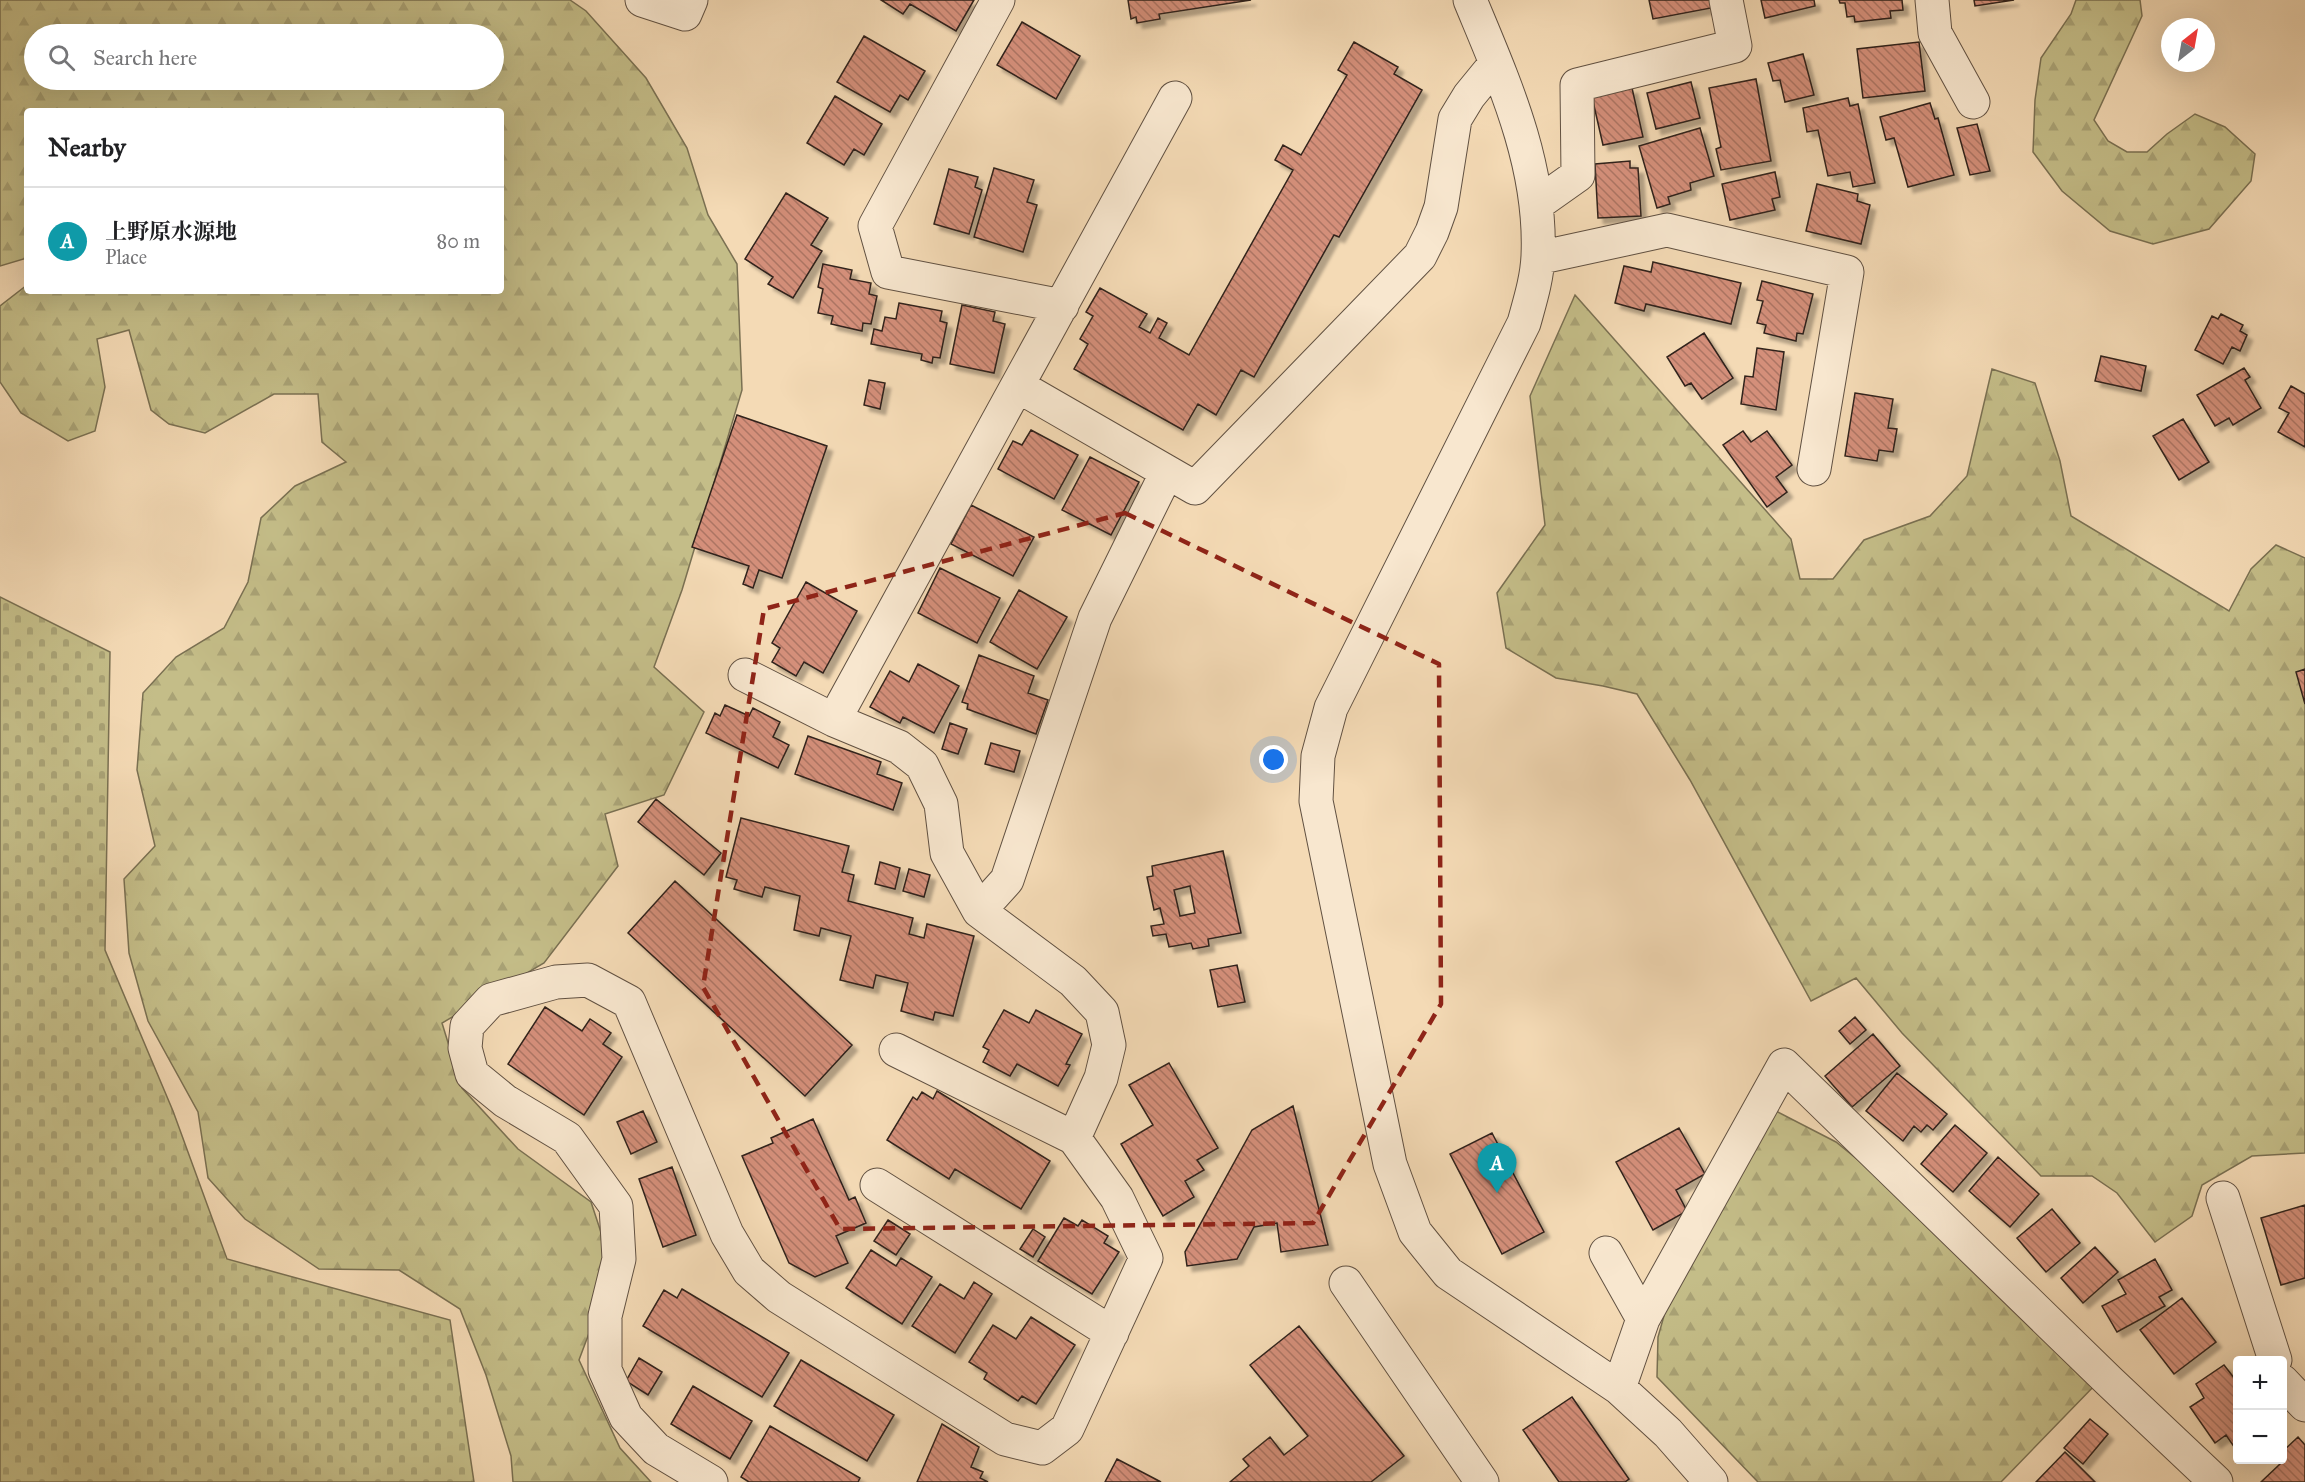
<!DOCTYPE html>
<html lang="en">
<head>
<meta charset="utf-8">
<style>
	:root { --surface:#fff; --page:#f2f2f2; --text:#202124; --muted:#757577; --line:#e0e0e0; --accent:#8f2418 }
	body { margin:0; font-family:"IM FELL Great Primer","Noto Serif JP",serif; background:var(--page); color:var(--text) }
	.controls { position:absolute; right:18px; bottom:18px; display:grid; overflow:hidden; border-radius:6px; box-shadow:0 6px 24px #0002 }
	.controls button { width:54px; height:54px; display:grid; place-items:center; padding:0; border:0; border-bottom:2px solid var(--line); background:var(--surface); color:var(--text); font:30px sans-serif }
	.compass { position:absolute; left:2161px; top:18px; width:54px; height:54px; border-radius:50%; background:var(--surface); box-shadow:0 6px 24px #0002; rotate:31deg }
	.you { position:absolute; left:1274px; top:760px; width:21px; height:21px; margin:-15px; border:4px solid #fff; border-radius:50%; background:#1a73e8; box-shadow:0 0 0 9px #1a73e833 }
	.badge { display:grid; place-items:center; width:39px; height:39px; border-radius:50%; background:var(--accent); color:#fff; font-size:20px; font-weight:700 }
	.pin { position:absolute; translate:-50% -50px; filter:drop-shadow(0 2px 3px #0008) }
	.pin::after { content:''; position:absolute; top:32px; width:21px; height:18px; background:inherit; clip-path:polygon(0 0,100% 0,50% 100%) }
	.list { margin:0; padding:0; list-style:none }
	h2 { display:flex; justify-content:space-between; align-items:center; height:78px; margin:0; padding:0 24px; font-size:26px }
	h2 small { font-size:20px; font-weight:400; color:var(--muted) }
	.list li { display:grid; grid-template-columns:39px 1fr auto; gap:18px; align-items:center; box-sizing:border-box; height:108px; padding:0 24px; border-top:2px solid var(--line) }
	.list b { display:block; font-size:22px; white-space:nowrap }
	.list p { margin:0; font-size:20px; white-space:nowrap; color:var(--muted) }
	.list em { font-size:20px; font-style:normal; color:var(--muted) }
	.icon { flex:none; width:33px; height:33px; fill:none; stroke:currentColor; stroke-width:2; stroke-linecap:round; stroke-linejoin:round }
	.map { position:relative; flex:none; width:2305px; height:1482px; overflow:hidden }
	.search { position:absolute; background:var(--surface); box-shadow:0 6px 24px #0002; left:24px; top:24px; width:480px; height:66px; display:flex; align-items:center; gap:15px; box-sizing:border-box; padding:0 21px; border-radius:33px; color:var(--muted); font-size:22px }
	.panel { position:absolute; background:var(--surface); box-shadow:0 6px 24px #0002; left:24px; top:108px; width:480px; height:186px; border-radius:6px }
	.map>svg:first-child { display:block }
</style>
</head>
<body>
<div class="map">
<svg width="2305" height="1482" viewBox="0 0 2305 1482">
	<defs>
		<pattern id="forest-firs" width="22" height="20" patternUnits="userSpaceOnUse" patternTransform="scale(1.5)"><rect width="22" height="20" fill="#c4bd88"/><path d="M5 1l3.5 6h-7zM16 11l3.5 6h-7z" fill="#a9a275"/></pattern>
		<pattern id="cemetery-stones" width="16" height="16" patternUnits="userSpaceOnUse" patternTransform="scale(1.5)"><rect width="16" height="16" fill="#c4bd88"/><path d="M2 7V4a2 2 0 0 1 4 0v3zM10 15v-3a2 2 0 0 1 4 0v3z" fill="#a9a275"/></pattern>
		<pattern id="building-back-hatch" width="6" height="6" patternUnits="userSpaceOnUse" patternTransform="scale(1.5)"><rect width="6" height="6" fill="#d48f7a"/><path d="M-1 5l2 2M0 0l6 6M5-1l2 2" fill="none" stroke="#ac7463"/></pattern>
		<filter id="shadow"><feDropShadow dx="5.5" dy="5.5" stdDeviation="1.5" flood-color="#0004"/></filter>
	</defs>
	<rect width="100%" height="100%" fill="#f4dab5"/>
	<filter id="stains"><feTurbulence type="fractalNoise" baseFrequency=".00333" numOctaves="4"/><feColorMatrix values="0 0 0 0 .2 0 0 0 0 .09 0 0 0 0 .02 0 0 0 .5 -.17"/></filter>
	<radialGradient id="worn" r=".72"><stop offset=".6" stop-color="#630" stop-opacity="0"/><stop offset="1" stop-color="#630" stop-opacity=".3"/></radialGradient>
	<path fill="url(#forest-firs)" stroke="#7a7052" stroke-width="1.5" fill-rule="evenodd" d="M0,0H570L586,11L646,78L687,148L708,215L737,264L742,390L682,590L654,667L704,712L664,795L605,814L618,866L544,963L442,1023L462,1088L518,1149L591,1202L613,1269L579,1360L620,1448L651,1482H513L511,1456L486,1375L460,1309L399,1270L319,1269L245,1219L208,1178L198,1112L148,1021L129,953L124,879L155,846L137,770L143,693L176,657L224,628L248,582L261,518L295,486L346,462L322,442L318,394H274L205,433L169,424L151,410L129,330L97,339L105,387L95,431L68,441L21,413L0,382V306L27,285V291H501V111H27V258L0,266ZM34,34H494V80H34Z
		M2076,0H2140L2142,16L2094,120L2108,141L2127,152H2147L2167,134L2195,114L2225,127L2255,154L2251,181L2209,229L2153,244L2110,231L2062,191L2033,152L2035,100L2041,58L2071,14Z
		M1575,295L1791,539L1800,579H1833L1864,540L1930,516L1967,476L1992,369L2035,383L2060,461L2071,516L2229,611L2251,569L2276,545L2305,558V1153L2252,1156L2202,1185L2192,1216L2155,1242L2117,1193L2092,1176H2041L1902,1033L1856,978L1811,1001L1690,780L1637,694L1603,686L1556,678L1506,648L1497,593L1545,525L1530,396Z
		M1774,1110L1836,1142L1944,1230L2096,1384L2001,1482H1758L1657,1377L1658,1337L1667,1305Z"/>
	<path fill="url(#cemetery-stones)" stroke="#7a7052" stroke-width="1.5" d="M0,597L110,652L105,950L173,1111L227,1259L450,1320L474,1482H0Z"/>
	<path fill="url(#building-back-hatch)" stroke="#30231b" stroke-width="1.5" fill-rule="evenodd" filter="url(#shadow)" d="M881,0H974L956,31L910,4L903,14Z
		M1128,0H1251L1159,14L1160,19L1137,23L1136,17L1131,19Z
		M1649,0H1710L1711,8L1653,19Z
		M1761,0H1814L1815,6L1765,18Z
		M1839,0H1902L1903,10L1890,11L1891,18L1855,22L1854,16L1847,17L1845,3H1840Z
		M1974,0H2014L1975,6Z
		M1022,22L1080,56L1056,99L997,65Z
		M864,36L925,71L908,100L900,95L890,112L837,82Z
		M1354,42L1398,67L1394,74L1422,90L1339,237L1334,235L1254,377L1241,370L1216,415L1198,404L1183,430L1074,369L1088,344L1080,339L1093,316L1086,312L1100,288L1147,314L1139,327L1150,333L1158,318L1167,323L1159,338L1189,355L1293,170L1275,160L1283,145L1301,155L1347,75L1338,70Z
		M1919,42L1925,91L1863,98L1857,49Z
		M1803,54L1814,95L1785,102L1780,80L1773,81L1768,63Z
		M1756,79L1771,161L1721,170L1716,149L1721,147L1709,88Z
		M1691,82L1700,118L1656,129L1647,93Z
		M1632,88L1643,137L1603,145L1592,97Z
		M835,96L882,124L864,155L854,149L844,165L807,143Z
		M1848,98L1850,106L1858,104L1875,183L1853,187L1850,172L1828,176L1818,130L1807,132L1803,108Z
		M1930,103L1935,119L1938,118L1954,175L1908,187L1894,138L1886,140L1880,117Z
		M1977,124L1990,171L1970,175L1957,128Z
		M1700,128L1714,176L1690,183L1691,190L1668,197L1670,204L1657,208L1639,146Z
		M1630,161V168H1638L1641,216L1598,218L1595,164Z
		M994,168L1034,180L1027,202L1037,205L1023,252L974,237Z
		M949,169L978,177L975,187L982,190L969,234L934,224Z
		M1775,172L1780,197L1772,199L1775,210L1730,220L1722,184Z
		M1817,184L1858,194L1857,201L1870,205L1861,244L1806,231Z
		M786,193L828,218L811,245L822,251L793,298L768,284L773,277L745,259Z
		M1653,262L1741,283L1731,324L1646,304L1644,311L1615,303L1624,266L1651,272Z
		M823,264L852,270L850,279L871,283L869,294L877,296L871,324L863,323L862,331L831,324L833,316L818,313L823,289L818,287Z
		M1762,281L1813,294L1803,334L1797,333L1796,341L1764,333L1766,325L1757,323L1763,301L1757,300Z
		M899,303L942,311L940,321L947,323L940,358L933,357L932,363L921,360L922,354L871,344L874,329L882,331L885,317L896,319Z
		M962,305L995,312L993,321L1005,324L994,373L950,364Z
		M2221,314L2243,325L2240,331L2247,335L2240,351L2232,347L2223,364L2195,350L2212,316L2218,319Z
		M1704,333L1733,378L1702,399L1691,383L1685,386L1667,357Z
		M1757,348L1784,352L1776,410L1741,404L1745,376L1753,377Z
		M2101,356L2146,366L2141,391L2095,381Z
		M2244,368L2250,377L2245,380L2261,408L2233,425L2229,418L2215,426L2197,395Z
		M869,380L885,383L880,409L864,405Z
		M2291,386L2305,394V447L2278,432L2289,413L2279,408Z
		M1855,393L1893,399L1888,428L1897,429L1893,452L1879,450L1877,461L1845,456Z
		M737,415L827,446L782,578L759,570L753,588L743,584L749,566L692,547Z
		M2183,419L2209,462L2179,480L2153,436Z
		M1031,430L1078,455L1054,499L998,469L1013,441L1022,445Z
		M1743,431L1751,442L1767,431L1792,465L1776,477L1787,492L1767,507L1723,445Z
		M1090,457L1139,482L1111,535L1062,510Z
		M971,505L1034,537L1013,576L951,544Z
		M940,568L1000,598L977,643L918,613Z
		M806,582L857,611L823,673L804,662L796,676L772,662L780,648L772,643Z
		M1019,590L1067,617L1037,669L990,642Z
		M979,655L1034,676L1028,693L1048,700L1036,734L967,709L968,704L962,702Z
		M918,664L959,686L934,733L903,717L900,723L870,707L890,671L909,682Z
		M2305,669V704L2296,672Z
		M725,705L749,716L753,708L780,722L773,737L789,745L778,768L706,733L715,713L720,716Z
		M950,723L967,729L958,754L942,749Z
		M808,736L881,762L877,774L902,783L893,810L795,774Z
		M991,743L1020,751L1014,772L985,764Z
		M656,799L721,853L704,875L638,822Z
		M741,818L849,846L842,872L854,875L848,901L913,918L909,934L924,938L927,924L974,936L953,1016L935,1012L933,1020L901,1011L908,983L876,975L873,988L840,980L851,936L821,928L819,936L794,930L800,896L765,887L762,897L734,889L737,880L726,877Z
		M1223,851L1241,933L1208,939L1209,946L1193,949L1191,943L1169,947L1166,934L1153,936L1151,926L1164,924L1160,908L1154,910L1147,877L1153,876L1152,866ZM1190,886L1195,913L1180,916L1174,890Z
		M880,862L900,868L895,889L875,884Z
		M909,869L930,875L924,897L903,891Z
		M675,881L852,1045L805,1096L628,933Z
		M1237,965L1245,1002L1218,1007L1210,970Z
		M545,1007L582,1031L590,1019L611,1033L603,1044L622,1057L584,1115L508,1064Z
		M1004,1010L1029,1023L1036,1010L1082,1034L1066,1064L1070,1065L1058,1086L1017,1064L1010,1076L983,1062L989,1050L983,1047Z
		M1855,1017L1866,1030L1850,1044L1839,1031Z
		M1873,1034L1900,1066L1852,1107L1825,1076Z
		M1169,1063L1218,1148L1197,1160L1204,1170L1185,1181L1194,1197L1163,1216L1121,1144L1153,1125L1129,1085Z
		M1897,1073L1947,1114L1933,1130L1927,1125L1921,1132L1914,1126L1903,1141L1866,1111Z
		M937,1091L1050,1161L1021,1209L955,1169L949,1179L887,1140L913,1097L917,1100L922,1092L933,1099Z
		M1293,1106L1328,1245L1281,1252L1277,1223L1254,1227L1237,1259L1187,1266L1185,1252L1252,1130Z
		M643,1111L657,1142L631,1154L617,1122Z
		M813,1119L849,1200L855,1197L866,1223L836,1236L848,1263L815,1277L789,1263L742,1156L773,1143L771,1138Z
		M1955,1125L1987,1153L1953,1192L1921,1164Z
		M1679,1128L1705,1174L1676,1190L1687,1211L1653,1230L1616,1162Z
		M1492,1133L1544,1232L1502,1254L1450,1154Z
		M1998,1157L2039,1194L2010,1227L1969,1191Z
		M672,1167L696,1235L663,1247L639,1179Z
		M2305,1205V1278L2281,1285L2261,1218Z
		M2052,1209L2080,1243L2046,1272L2017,1238Z
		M1064,1218L1078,1226L1082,1220L1108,1236L1104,1243L1119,1252L1092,1294L1038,1261Z
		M888,1220L910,1234L896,1255L874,1241Z
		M1033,1229L1045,1237L1033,1257L1020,1249Z
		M2095,1247L2118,1272L2083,1303L2061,1278Z
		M871,1250L896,1266L901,1258L932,1277L902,1324L846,1288Z
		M2155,1259L2172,1290L2159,1297L2165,1306L2117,1332L2102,1306L2126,1294L2118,1280Z
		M974,1282L992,1294L955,1353L912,1326L940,1284L964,1299Z
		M682,1289L789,1353L762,1397L643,1326L664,1290L677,1298Z
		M2182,1298L2216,1342L2174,1374L2140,1330Z
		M1031,1317L1075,1345L1036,1404L1022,1396L1018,1401L984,1379L987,1373L969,1362L993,1325L1016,1339Z
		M1299,1326L1404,1456L1371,1482H1230L1249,1466L1243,1459L1270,1437L1284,1455L1308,1436L1250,1365Z
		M639,1358L662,1372L648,1395L626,1381Z
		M801,1360L894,1415L867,1461L774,1406Z
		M2224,1365L2238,1383L2237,1451L2226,1435L2215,1443L2190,1407L2204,1398L2196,1384Z
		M693,1386L752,1421L730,1459L671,1424Z
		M1572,1397L1629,1479L1625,1482H1559L1523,1430Z
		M2090,1419L2108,1434L2083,1464L2064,1448Z
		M942,1424L979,1447L971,1467L983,1472L980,1478L988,1482H917Z
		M770,1426L860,1478L858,1482H749L741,1477Z
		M2298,1437L2305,1445V1482H2261L2280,1464L2276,1460H2282V1452Z
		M2065,1452L2095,1482H2036Z
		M1117,1459L1161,1482H1105Z"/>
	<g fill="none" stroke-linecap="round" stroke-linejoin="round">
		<g stroke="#615142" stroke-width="35">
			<path id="minor" d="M642,0L685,14L691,0
				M998,0L875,226L888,272L1062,306
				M1470,0C1504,82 1542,165 1538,256C1537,279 1530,301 1524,323L1331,708L1318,756L1316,801L1390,1164L1415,1232L1448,1273L1619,1388L1668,1433L1711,1482
				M1932,0L1935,33L1973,102
				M1537,204L1578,175L1577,85L1735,46L1726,0
				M1538,258L1667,230L1847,272L1814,469
				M1018,386L1195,488L1420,256L1432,232L1441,207L1455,119L1469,96L1496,63
				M834,720L1175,98
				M979,911L1007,880L1095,618L1167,472
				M896,1050L1074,1138
				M877,1185L1112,1333
				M2223,1198L2275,1360
				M1606,1253L1643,1319
				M1346,1283L1482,1482
				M2282,1381L2305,1405
				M1619,1388L1643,1319L1784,1065L2109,1381L2216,1482
				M711,1482L656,1449L626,1417L605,1370V1316L619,1259L616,1206L567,1138L505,1101L472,1074L465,1048L467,1026L491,1000L556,982L588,980L629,1002L727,1234L749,1271L779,1297L1005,1439L1042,1448L1067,1429L1146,1258L1117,1198L1074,1138L1101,1078L1109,1045L1102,1012L1073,981L979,911L947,853L941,804L922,765L899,747L834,720L745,675"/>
		</g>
		<use href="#minor" stroke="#f8e7cf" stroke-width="33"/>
	</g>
	<path fill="none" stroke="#8f2418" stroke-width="4.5" stroke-dasharray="12 8" stroke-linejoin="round" d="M1125,513L1439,664L1441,1004L1313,1223L840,1229L703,987L764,609Z"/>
	<rect width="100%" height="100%" filter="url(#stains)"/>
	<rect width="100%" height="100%" fill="url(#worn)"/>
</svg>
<div class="controls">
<button>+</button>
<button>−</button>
</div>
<svg class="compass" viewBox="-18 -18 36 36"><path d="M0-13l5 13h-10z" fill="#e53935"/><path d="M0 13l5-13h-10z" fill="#757577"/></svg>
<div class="you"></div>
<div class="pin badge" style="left:1497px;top:1193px;background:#0f9aa8">A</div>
<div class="search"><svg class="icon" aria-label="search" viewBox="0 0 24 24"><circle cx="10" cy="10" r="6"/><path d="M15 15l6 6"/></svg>Search here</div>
<section class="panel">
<h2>Nearby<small></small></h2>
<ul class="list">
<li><span class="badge" style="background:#0f9aa8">A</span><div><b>上野原水源地</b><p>Place</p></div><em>80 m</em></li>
</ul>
</section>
</div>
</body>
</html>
